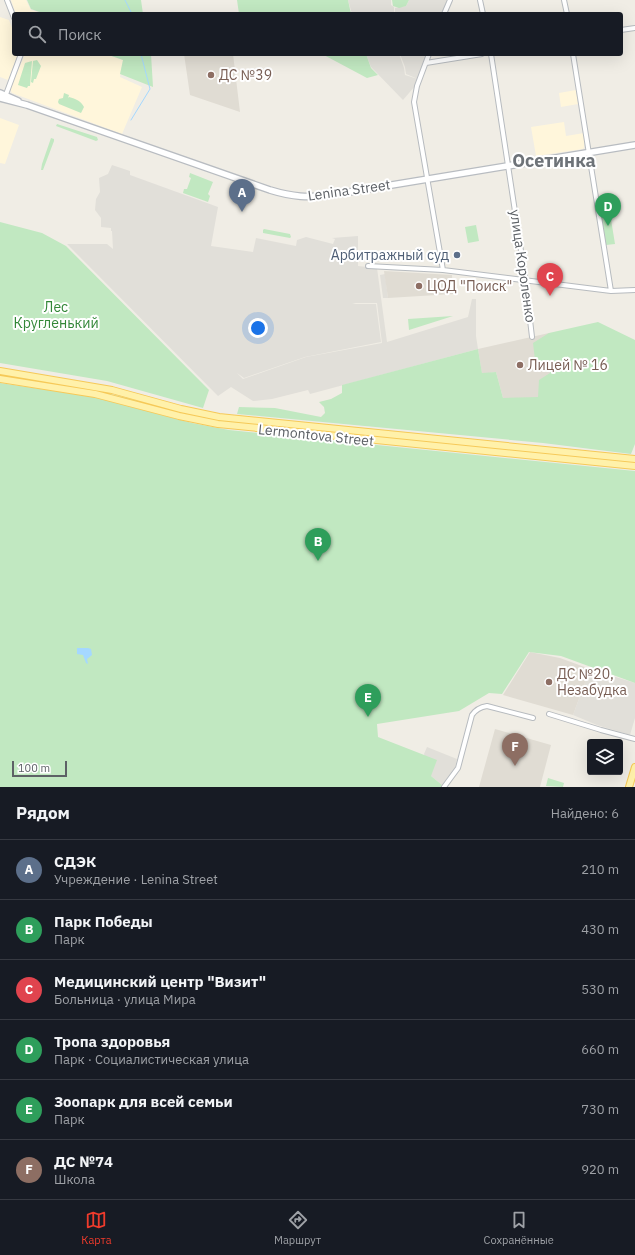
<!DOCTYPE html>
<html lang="ru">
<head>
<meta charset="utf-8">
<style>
	:root { --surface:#171b24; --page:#242831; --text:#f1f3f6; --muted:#9ea1a6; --line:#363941; --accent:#ef3b2c }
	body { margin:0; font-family:"IBM Plex Sans",sans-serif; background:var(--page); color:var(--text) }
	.controls { position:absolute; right:12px; bottom:12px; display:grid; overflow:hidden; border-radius:4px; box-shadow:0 4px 16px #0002 }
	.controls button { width:36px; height:36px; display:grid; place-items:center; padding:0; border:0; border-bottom:1px solid var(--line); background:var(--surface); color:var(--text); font:20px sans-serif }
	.scale { position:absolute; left:12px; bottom:10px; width:55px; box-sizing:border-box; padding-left:4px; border:2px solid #5d6166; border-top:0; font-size:11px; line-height:14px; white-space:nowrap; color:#5d6166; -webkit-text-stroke:3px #fff; paint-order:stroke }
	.you { position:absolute; left:258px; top:328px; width:14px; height:14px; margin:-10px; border:3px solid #fff; border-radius:50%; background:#1a73e8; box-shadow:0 0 0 6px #1a73e833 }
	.badge { display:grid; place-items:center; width:26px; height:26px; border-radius:50%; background:var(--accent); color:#fff; font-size:13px; font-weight:700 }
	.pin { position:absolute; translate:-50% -33px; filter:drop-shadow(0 1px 2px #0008) }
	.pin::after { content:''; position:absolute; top:21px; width:14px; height:12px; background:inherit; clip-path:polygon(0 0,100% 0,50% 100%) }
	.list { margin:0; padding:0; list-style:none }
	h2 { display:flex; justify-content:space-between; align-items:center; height:52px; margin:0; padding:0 16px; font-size:17px }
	h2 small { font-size:13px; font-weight:400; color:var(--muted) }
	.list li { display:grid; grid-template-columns:26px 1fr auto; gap:12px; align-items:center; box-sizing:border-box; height:60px; padding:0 16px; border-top:1px solid var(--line) }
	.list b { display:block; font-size:15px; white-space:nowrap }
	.list p { margin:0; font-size:13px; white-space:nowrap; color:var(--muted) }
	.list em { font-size:13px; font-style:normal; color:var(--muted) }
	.icon { flex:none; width:22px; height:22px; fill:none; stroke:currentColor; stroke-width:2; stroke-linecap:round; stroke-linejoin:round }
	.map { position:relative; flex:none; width:635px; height:787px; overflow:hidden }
	.search { position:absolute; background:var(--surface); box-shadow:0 4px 16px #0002; left:12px; right:12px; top:12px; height:44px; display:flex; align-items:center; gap:10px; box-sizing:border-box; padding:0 14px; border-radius:4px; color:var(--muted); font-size:15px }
	.sheet { height:412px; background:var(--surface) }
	nav { display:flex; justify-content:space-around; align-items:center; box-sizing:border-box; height:56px; border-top:1px solid var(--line); background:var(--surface); font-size:11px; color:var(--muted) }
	nav a { display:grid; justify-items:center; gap:2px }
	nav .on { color:var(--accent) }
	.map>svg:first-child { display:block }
</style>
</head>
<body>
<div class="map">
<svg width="635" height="787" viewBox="0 0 635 787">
	<rect width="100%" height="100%" fill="#f0ede5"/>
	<path fill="#fff6db" d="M11,0H26L31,10L44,14H16Z
		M0,17L9,20L14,33V54H18L8,80L0,77Z
		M25,54H105L123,60L120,77L142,87L122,134L12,93L10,89L12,85Z
		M576,90L578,104L561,107L559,93Z
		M0,118L19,125L5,164L0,163Z
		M564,122L566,136L584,133V147L583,149L536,156L531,127Z"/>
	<path fill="#e1dfd9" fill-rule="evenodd" d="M348,0H391V5L394,7V14H352Z
		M409,0H447L442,14H395V8L406,6Z
		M366,54H399L404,68L405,75L418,79L415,86L403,100L371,67Z
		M400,54H428L418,79L406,74L405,67Z
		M112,165L130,171V175L218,207L211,246L253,252L256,238L296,246L297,240L306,237L333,244L335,239L332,238L358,236V266L377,268L387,342L468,317L472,299H476V336L478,349L310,394L308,390L272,399L253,401L231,387L218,396L67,244H107L113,249L112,231H111V228L101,227V218L95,210L96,199L100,192L99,178L108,174ZM356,303H377L382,343L306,357L243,379L237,373L244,378L305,357L381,342L376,304H352Z
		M385,274L388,298H383L380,275Z
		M590,669L635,683V718L630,735L597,725L573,715Z
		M427,747L457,759L455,768L442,785L431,776L424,754Z"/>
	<path fill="#e0dcd3" d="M184,54H233L240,112L190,95Z
		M384,271L452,275L453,294L388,298Z
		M549,333L560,359L558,400L503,398L496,372L482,374L478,349Z
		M530,652L560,658L590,669L573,715L503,695Z
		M495,729L551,745L540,787H479Z"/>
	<path fill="#c1e8c1" d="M27,0H141L143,14H45L31,9Z
		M237,0H348L351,14H239Z
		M392,0H409L406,6L399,8L393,6Z
		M106,54H151L153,87L120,74L123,60Z
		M322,54H366L371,68L378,75L367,78Z
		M37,60L41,66L36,79H34L33,83L31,82L33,61Z
		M32,61L30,86H28L27,88L18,85L25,63Z
		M64,93L69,95L68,98L69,97C76,99 81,101 84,107L81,113L59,104L58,102L59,99L63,98Z
		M57,124L97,137L98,140L96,141L56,126Z
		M51,138L54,139V141L43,170H41L42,164Z
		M190,173L213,182L208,194L210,196L208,202L183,193L184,189H187L191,178L189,177Z
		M609,207L615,244L606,245L600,208Z
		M0,222L42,233L66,246L209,390L203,408L107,381L0,363Z
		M476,225L479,241L468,243L465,227Z
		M264,229L290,234L291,237L290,238L263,233V230Z
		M453,316L409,330L408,319Z
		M598,322L635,340V444L631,454L543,443L237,414L239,407L275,408L321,417L325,413L324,407L319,402L331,399L342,393V385L478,349L482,373L496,372L503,398L538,397L539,380L550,373V366L535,360L533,343L549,333Z
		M0,374L92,389L93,391L0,377Z
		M0,383L95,397L192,423L229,430L635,471V683L561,656L529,652L502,694L489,693L459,711L377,724L378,737L437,760L431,776L442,785L441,787H0Z
		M98,391L213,419V420L199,418L97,392Z
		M219,420L415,440L416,441L219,421Z
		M421,440L635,462V464L419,441Z
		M548,778L564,783L563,787L546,786Z"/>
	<path fill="#a5d8ff" d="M77,648H88L91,649L92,655L87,659L88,664L86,663L83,655L77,654Z"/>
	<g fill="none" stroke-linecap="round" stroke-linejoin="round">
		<path stroke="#a5d8ff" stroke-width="1" d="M125,0L132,14
			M131,120L150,89L141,54"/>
		<g stroke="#b7bbbf" stroke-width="6">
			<path id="minor" d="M7,0L14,18
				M480,0L483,14
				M564,0L567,14
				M444,14L450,0
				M621,30L635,28
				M429,54L417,86L414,102L443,270
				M491,54L525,277L532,337
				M573,54L611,291
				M426,63L482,54
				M5,97L21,54
				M368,266L443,270L611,291L635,290
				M549,714L601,730L635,739
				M444,787L458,768L472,715C476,709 481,707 487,706L533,718"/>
		</g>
		<g stroke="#b8bcc1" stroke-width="8">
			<path id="secondary" d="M0,93L18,101
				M0,98L27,105L270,190C293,197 308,198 331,195L635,145"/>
		</g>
		<g stroke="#f6c958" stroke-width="8">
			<path id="primary" d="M0,371L112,390L181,409L219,417L635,459
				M0,379L95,394L179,416L218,424L635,466
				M629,787L635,767"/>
		</g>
		<use href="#minor" stroke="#fff" stroke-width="4"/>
		<use href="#secondary" stroke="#fff" stroke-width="5.5"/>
		<use href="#primary" stroke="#fff1aa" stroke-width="6"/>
	</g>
	<g fill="#8d6e63" stroke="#fff" stroke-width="1.5">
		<circle cx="211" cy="75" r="4"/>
		<circle cx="419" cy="286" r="4"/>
		<circle cx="520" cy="365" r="4"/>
		<circle cx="549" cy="682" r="4"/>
	</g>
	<circle fill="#5c6f8a" stroke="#fff" stroke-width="1.5" cx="457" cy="255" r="4"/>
	<g text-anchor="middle" stroke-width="4" stroke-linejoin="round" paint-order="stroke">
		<g font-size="14" fill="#785e54" stroke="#fff" text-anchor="start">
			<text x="219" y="80">ДС №39</text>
			<text x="427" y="291">ЦОД "Поиск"</text>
			<text x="528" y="370">Лицей № 16</text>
			<text x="557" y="679">ДС №20,<tspan x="557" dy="16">Незабудка</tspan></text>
		</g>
		<g font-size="14" fill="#5d6166" stroke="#fff">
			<text transform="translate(349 190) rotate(-8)" y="5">Lenina Street</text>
			<text transform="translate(523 266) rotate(82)" y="5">улица Короленко</text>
			<text transform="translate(316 435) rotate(6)" y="5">Lermontova Street</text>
		</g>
		<g font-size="14" fill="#4e5e75" stroke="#fff" text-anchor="end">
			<text x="449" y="260">Арбитражный суд</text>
		</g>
		<g font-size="14" fill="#328737" stroke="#fff">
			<text x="56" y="312">Лес<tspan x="56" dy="16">Кругленький</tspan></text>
		</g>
		<g font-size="18" font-weight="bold" fill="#6e7378" stroke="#fff">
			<text x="554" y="167">Осетинка</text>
		</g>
	</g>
</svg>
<div class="controls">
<button><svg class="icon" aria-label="layers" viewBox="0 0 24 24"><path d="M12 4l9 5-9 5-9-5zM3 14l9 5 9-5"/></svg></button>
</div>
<div class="scale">100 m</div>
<div class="you"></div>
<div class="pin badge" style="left:242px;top:212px;background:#5c6f8a">A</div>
<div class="pin badge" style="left:318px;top:561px;background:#2e9e5b">B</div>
<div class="pin badge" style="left:550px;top:296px;background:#e0444e">C</div>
<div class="pin badge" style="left:608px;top:226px;background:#2e9e5b">D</div>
<div class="pin badge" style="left:368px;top:717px;background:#2e9e5b">E</div>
<div class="pin badge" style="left:515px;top:766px;background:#8d6e63">F</div>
<div class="search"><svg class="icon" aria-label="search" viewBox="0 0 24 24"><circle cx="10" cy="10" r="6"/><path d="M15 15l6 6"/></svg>Поиск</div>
</div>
<section class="sheet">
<h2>Рядом<small>Найдено: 6</small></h2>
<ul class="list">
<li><span class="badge" style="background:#5c6f8a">A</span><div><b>СДЭК</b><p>Учреждение · Lenina Street</p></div><em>210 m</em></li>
<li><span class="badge" style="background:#2e9e5b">B</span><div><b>Парк Победы</b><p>Парк</p></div><em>430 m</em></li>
<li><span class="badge" style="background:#e0444e">C</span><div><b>Медицинский центр &quot;Визит&quot;</b><p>Больница · улица Мира</p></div><em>530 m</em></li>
<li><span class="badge" style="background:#2e9e5b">D</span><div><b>Тропа здоровья</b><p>Парк · Социалистическая улица</p></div><em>660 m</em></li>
<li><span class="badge" style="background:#2e9e5b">E</span><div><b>Зоопарк для всей семьи</b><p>Парк</p></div><em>730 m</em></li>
<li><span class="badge" style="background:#8d6e63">F</span><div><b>ДС №74</b><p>Школа</p></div><em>920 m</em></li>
</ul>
</section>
<nav>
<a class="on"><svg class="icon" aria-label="map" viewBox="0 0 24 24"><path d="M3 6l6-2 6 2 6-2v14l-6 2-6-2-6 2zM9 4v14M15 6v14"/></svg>Карта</a>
<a><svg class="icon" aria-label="directions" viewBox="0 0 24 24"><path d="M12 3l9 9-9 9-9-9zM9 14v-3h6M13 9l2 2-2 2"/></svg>Маршрут</a>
<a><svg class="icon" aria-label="saved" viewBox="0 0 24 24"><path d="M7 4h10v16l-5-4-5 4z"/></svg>Сохранённые</a>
</nav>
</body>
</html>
